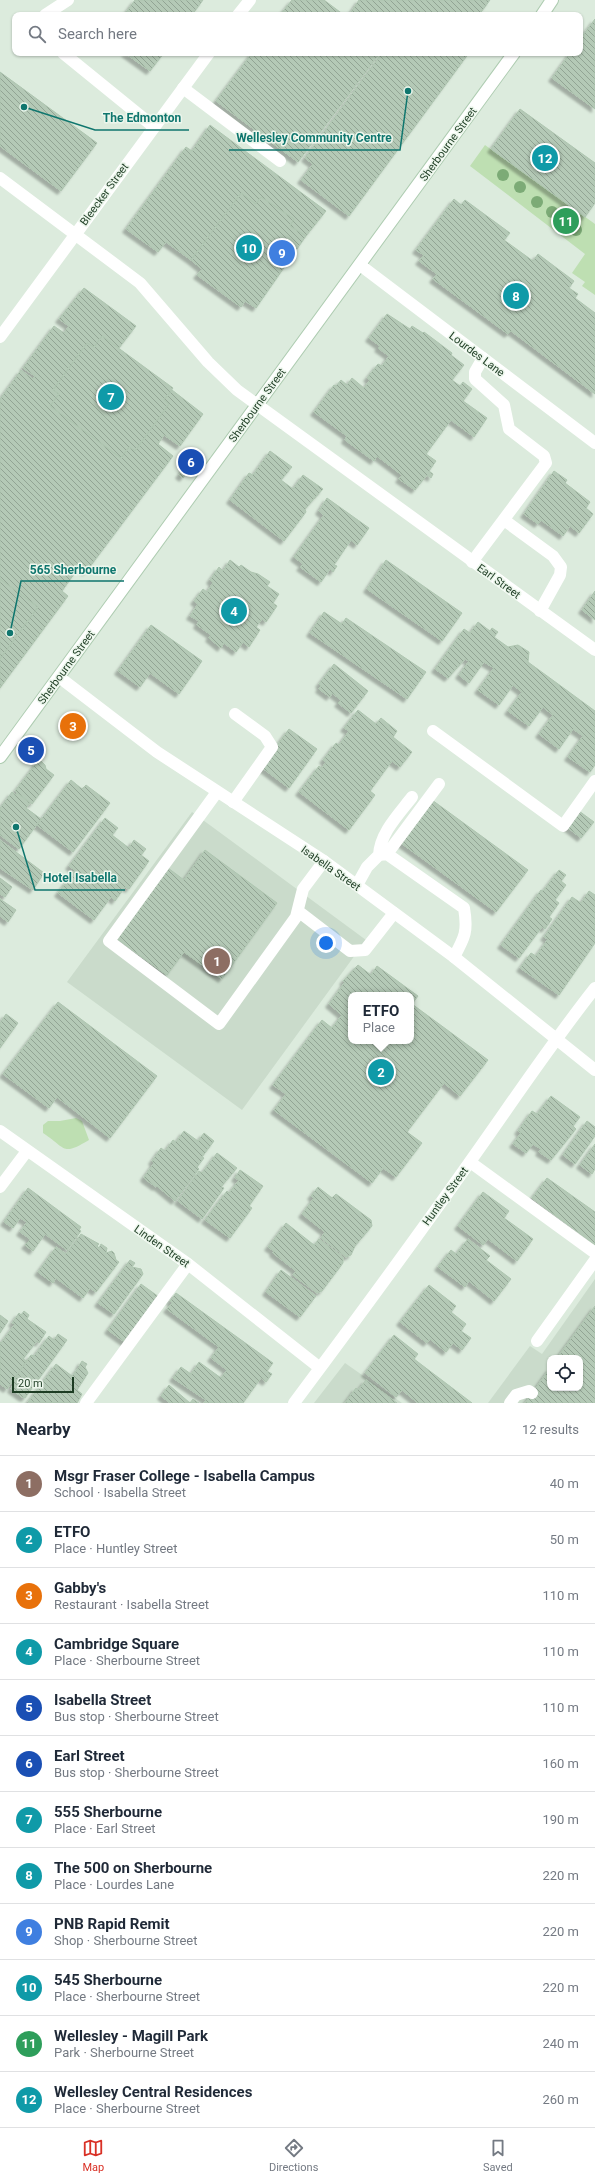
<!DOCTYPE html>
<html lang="en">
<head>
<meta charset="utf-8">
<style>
	:root { --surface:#fff; --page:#f2f2f3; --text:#1f2937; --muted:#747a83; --line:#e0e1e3; --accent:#d93025 }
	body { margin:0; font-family:Roboto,sans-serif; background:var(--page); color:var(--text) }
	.controls { position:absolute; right:12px; bottom:12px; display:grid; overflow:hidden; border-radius:8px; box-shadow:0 1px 3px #0004 }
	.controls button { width:36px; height:36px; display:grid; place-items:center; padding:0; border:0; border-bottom:1px solid var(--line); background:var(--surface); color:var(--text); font:20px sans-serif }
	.scale { position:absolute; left:12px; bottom:10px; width:62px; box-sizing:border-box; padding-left:4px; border:2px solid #1d3c23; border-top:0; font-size:11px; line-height:14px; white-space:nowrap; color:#1d3c23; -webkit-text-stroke:3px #edf7ed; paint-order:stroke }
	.you { position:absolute; left:326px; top:943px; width:14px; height:14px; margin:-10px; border:3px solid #fff; border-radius:50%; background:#1a73e8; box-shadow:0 0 0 6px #1a73e833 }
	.badge { display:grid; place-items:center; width:26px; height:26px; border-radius:50%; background:var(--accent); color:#fff; font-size:13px; font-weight:700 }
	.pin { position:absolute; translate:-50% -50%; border:2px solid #fff; box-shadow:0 1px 4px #0006 }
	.popup { position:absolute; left:348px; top:992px; width:66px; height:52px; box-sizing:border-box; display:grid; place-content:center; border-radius:8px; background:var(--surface); filter:drop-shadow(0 1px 3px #0005); font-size:13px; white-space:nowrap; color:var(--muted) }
	.popup b { font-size:15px; color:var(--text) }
	.popup::after { content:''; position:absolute; left:50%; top:100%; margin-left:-8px; border:8px solid transparent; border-top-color:var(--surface) }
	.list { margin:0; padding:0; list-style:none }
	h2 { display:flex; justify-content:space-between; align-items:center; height:52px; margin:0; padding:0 16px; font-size:17px }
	h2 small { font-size:13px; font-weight:400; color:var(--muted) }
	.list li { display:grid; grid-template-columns:26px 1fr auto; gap:12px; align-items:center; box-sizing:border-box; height:56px; padding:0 16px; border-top:1px solid var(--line) }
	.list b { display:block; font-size:15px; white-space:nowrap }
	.list p { margin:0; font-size:13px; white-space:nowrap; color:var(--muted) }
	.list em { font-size:13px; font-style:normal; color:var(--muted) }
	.icon { flex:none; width:22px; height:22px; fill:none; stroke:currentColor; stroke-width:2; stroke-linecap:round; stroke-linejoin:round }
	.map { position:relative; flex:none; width:595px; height:1403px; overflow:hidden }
	.search { position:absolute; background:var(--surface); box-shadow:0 1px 3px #0004; left:12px; right:12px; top:12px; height:44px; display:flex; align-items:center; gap:10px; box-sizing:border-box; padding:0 14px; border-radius:8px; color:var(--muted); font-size:15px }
	.sheet { height:724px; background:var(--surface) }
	nav { display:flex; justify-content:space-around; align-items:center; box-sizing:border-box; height:56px; border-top:1px solid var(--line); background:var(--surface); font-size:11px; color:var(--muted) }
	nav a { display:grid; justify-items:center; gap:2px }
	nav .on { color:var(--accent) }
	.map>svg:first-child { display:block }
</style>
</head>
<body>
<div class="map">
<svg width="595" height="1403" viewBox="0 0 595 1403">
	<defs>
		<pattern id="building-back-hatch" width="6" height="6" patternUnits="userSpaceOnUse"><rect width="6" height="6" fill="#b4c9b6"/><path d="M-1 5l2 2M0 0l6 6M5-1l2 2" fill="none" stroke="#92a494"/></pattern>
		<filter id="shadow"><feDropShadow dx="-3.5" dy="3.5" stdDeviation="1" flood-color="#0004"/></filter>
	</defs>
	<rect width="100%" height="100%" fill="#dcebdd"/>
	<path fill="#cadbcb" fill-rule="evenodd" d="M192,812L366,940L242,1110L67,982Z
		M595,1279V1403H488L530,1346L542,1354ZM550,1358H580V1388H550Z
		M345,1363L402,1403H314Z"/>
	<path fill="#bedfb2" d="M485,145L595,224V295L582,286L585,282L572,273L585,254L470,166Z
		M76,1118L82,1121L89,1140C62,1156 67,1149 43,1133V1125L48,1121H60Z"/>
	<path fill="url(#building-back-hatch)" stroke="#aec5b0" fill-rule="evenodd" filter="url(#shadow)" d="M135,0H203L192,15H124Z
		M292,0H324L344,15H280Z
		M359,0H490L479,15H349Z
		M595,19V109L552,78L570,53H580V39Z
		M125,53H164L150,71Z
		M252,53H380L298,162L216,101Z
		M382,53H469L349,216L301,180L313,164L305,158Z
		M0,72L97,143L61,191L0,146Z
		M520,109L595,163V203L585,217L491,149Z
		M210,125L326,211L306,236L290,226L294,219L261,197L256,204L241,193L191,260L166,242L158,252L126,229L186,147L192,151Z
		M241,193L256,204L261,197L294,219L290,226L306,236L256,308L245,301L241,307L197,275L202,269L191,260Z
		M454,199L461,205L465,200L510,233L504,240L533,261L538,254L574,281L569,288L578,294L575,298L595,313V394L511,331L508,334L433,279L437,274L419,261L424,255L416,250Z
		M84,288L136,326L119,348L102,336L94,347L87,343L53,390L59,394L50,406L121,458L129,447L135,451L169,404L164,400L172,390L203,414L180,446L164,435L158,444L173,456L86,572L79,567L62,591L68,596L0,688V659L38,607L0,579V399L21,370L33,379L35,376L23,368L54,326L64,333L69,326L59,319Z
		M387,314L410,329L412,326L423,333L424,332L452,353L451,355L464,365L452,380L460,386L463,382L472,389L463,401L487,418L474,437L451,420L426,454L436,461L429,471L433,474L431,478L427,475L415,490L399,479L402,475L377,456L374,461L345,440L347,436L314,412L334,385L336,386L341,380L347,385L352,378L364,388L370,380L367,378L378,364L382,366L389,356L378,348L380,346L369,338Z
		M102,336L173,388L164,400L169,404L135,451L129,447L121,458L50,406L59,394L53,390L87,343L94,347Z
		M270,451L292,467L281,480L293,489L303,475L323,489L305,509L306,512L284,541L230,500L249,473L253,475Z
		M187,464L191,467L183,478L179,475Z
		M554,471L567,480L565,483L590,502L586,508L593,514L579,533L570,526L563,536L541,520L538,524L524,514Z
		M327,498L369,528L357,545L351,540L334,565L337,566L333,572L330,569L321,582L300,567L303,564L294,557L324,515L319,511Z
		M230,560L239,567L241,565L251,572L258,574L270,582L267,586L279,594L273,603L277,606L266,622L262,619L256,627L260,630L249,647L243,642L236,652L224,643L221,648L209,638L211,635L197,625L199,621L190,616L198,604L194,601L203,589L207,592L213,583L210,580L219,567L223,571Z
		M386,560L462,613L442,641L367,589Z
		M0,579L38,607L0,659Z
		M595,591V620L582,610Z
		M324,612L342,624L346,618L426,672L407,699L310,633Z
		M478,622L490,631L492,628L498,632L494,637L508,647L518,645L529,652L528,662L595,711V765L590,772L568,757L583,736L573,729L559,749L539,734L553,715L543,707L529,726L508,711L522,692L513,685L499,705L478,690L494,668L484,662L469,683L459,675L469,661L465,659L448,678L435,669L464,629L470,633Z
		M151,625L202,661L179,694L150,673L140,687L118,671Z
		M334,664L368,691L351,713L338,703L341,700L332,693L330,697L319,689L321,686L319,684Z
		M358,710L376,724L381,718L397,731L393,737L412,752L400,767L392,761L370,791L375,795L349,830L299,792L319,766L322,768L326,762L323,760L336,743L339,745L349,731L344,728Z
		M289,729L317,749L289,788L261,767Z
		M41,761L45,765L46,769L54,775L32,804L15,791L37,762Z
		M71,780L82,789L86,785L110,803L73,852L37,825Z
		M12,792L16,795L17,793L30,803L26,808L41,819L19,849L0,835V808Z
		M432,800L528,870L496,912L401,843Z
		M579,811L594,822L581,838L567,827Z
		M105,818L118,828L112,835L129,848L134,840L146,849L141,855L149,861L129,889L125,887L115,901L111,897L94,920L58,893L75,870L69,866Z
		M0,840L44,873L33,890L0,868Z
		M205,850L277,903L222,979L184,952L167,975L117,939L168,868L184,880Z
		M559,870L566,875L561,881L566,885L555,900L559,903L549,917L552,919L545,929L542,927L519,958L501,945L541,890L543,891Z
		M0,878L12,887L5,897L0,894Z
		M589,891L595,895V943L559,995L520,968L531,953L536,956L548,939L544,937L572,897L581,903Z
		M0,899L16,910L8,922L0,916Z
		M358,965L371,975L377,966L418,996L412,1004L488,1060L460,1096L444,1083L407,1132L422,1143L396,1177L383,1168L372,1183L274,1110L286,1094L273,1085L322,1020L332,1028L342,1015L329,1004L345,982L343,981ZM351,995H411V1041H351Z
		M58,1002L157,1076L110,1138L57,1097L49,1108L3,1074Z
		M6,1014L18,1023L0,1048V1023Z
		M551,1096L580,1117L573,1126L576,1129L551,1160L539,1152L541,1149L533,1144L526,1153L513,1144L521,1133L518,1131L532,1111L537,1114Z
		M587,1121L595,1127V1136L575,1164L563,1155Z
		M184,1131L198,1141L204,1133L214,1141L202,1157L204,1158L197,1167L199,1169L175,1201L157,1186L156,1187L145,1179L144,1177L154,1163L152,1161L161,1148L165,1151L173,1140L176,1142Z
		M595,1144V1169L592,1174L580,1165Z
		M217,1153L237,1168L221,1187L224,1188L202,1219L178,1201L199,1171L202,1173Z
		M240,1170L263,1186L249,1206L252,1208L230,1238L205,1220L227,1191L229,1193L239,1180L235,1178Z
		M547,1178L595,1212V1245L532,1198Z
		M318,1187L332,1198L336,1194L371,1220L372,1226L355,1246L351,1255L346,1257L321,1238L325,1232L302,1214L314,1198L311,1196Z
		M28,1188L81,1227L79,1230L81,1231L67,1250L45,1234L33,1251L25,1245L30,1240L29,1238L20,1232L27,1222L20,1218L13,1228L4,1222Z
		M483,1192L509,1211L504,1218L533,1239L517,1261L488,1239L483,1245L458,1226Z
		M286,1223L314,1245L319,1239L343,1257V1263L322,1291L317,1293L293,1275L296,1271L273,1253L274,1251L268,1247Z
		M81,1234L99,1244L97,1246L99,1248L101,1244L107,1248L106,1253L112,1251L114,1253L116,1260L119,1262L96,1292L90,1288L83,1298L56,1278L53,1283L38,1272L56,1247L66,1254Z
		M468,1239L490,1256L486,1260L511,1279L494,1301L469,1281L465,1287L438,1267L451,1250L456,1254Z
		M130,1260L135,1263L132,1267L141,1269L143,1274L114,1314L98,1303Z
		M281,1270L316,1296L300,1317L266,1292Z
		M141,1284L159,1297L126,1343L108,1330Z
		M429,1285L456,1306L451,1312L466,1324L461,1331L471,1338L462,1350L453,1343L446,1352L430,1339L427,1343L400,1322Z
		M176,1293L273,1363L267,1371L272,1374L266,1382L261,1378L243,1403H204L206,1400L173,1378L181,1367L191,1374L199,1362L221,1378L227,1370L211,1358L219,1347L167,1309L172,1303L170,1301Z
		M595,1306V1403H525L550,1368V1388H580V1358H557Z
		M24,1311L29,1315L27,1319L46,1332L39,1343L37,1341L23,1359L27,1361L7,1389L0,1384V1342L1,1343L15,1324L12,1323L19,1313L21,1315Z
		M0,1315L8,1321L0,1333Z
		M58,1334L67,1340L25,1398L22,1397L11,1389L13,1385L11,1383L31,1355L34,1356L49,1336L54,1340Z
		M394,1335L418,1354L414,1359L472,1403H418L402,1390L396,1397L365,1373Z
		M82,1361L87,1364L85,1367L88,1373L77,1390L82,1394L77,1403L28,1402L56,1364L72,1376L79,1367L83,1370L79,1366Z
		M366,1380L397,1403H345L356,1388L358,1390Z
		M169,1385L190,1403L193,1399L199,1403H170L161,1396Z"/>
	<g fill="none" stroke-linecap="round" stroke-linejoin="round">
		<g stroke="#aeccb1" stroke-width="14">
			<path id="secondary" d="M542,15L552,0
				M0,757L514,53"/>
		</g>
		<path stroke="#fff" stroke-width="12" d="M45,15L68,0
			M63,53L154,127
			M183,88L280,161
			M504,520L553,556L561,567L560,575L540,611
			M472,562L546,463L544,456L509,429L504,405L475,379V372L483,358
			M433,731L563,826L595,781
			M217,792L109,941L219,1024L296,917L303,889L324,861
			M233,802L272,747L265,736L235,714
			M387,854L439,784
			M379,855C380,833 399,814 412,797
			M357,885L367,867L379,855L387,854L464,908C468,931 465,937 454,957
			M298,911L350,951L365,950L394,913
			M470,1162L595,1253
			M0,1187L27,1151
			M537,1341L595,1260
			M86,1403L188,1264
			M510,1403L516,1395L529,1391L532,1393"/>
		<path stroke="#fff" stroke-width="12" d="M238,15L250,0
			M0,178L140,283L208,362L237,390L595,650
			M360,265L595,443
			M0,337L209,53
			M59,677L157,752L324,861L454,957L595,1070
			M0,1131L188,1264L320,1368
			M294,1403C353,1324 412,1244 469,1163C511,1104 550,1045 595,988"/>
		<use href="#secondary" stroke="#fff" stroke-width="12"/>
	</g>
	<g fill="#7cab76">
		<circle cx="503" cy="175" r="6"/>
		<circle cx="520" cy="187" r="6"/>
		<circle cx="537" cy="202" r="6"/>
		<circle cx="552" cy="212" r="6"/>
		<circle cx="563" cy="221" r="6"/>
		<circle cx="576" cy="230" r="6"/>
	</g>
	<g text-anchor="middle" stroke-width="3" stroke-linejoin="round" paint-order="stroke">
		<g font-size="11" fill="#1d3c23" stroke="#edf7ed">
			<text transform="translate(448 144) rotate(-54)" y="4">Sherbourne Street</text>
			<text transform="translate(104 194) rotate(-54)" y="4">Bleecker Street</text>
			<text transform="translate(477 354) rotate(37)" y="4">Lourdes Lane</text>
			<text transform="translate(257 405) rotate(-54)" y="4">Sherbourne Street</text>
			<text transform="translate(499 581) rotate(36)" y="4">Earl Street</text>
			<text transform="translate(66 667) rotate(-54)" y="4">Sherbourne Street</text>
			<text transform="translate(331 868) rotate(35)" y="4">Isabella Street</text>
			<text transform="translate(445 1196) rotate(-54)" y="4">Huntley Street</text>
			<text transform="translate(162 1246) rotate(35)" y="4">Linden Street</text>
		</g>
	</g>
	<path fill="none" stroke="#0f766e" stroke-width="1.5" d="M24 107L95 130H189M408 91L400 150H229M10 633L21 581H124M16 827L35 890H125"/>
	<g fill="#0f766e" stroke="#edf7ed" stroke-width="1.5">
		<circle cx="24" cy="107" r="4"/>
		<circle cx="408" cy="91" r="4"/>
		<circle cx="10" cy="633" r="4"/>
		<circle cx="16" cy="827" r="4"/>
	</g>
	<g font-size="12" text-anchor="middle" font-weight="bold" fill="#0f766e" stroke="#edf7ed" stroke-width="3" stroke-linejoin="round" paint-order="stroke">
		<text x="142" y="122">The Edmonton</text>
		<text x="314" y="142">Wellesley Community Centre</text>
		<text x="73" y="574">565 Sherbourne</text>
		<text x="80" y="882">Hotel Isabella</text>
	</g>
</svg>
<div class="controls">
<button><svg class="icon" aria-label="locate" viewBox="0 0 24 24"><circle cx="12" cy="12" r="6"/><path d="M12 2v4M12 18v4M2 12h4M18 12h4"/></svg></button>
</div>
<div class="scale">20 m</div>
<div class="you"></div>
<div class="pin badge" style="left:217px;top:961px;background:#8d6e63">1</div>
<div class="pin badge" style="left:381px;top:1072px;background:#0f9aa8">2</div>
<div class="popup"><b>ETFO</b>Place</div>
<div class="pin badge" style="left:73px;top:726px;background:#e8710a">3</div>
<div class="pin badge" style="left:234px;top:611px;background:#0f9aa8">4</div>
<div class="pin badge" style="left:31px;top:750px;background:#1a4fb4">5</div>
<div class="pin badge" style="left:191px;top:462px;background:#1a4fb4">6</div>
<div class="pin badge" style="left:111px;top:397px;background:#0f9aa8">7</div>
<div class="pin badge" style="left:516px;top:296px;background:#0f9aa8">8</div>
<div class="pin badge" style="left:282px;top:253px;background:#3f7fe0">9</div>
<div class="pin badge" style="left:249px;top:248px;background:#0f9aa8">10</div>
<div class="pin badge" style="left:566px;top:221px;background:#2e9e5b">11</div>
<div class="pin badge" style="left:545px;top:158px;background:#0f9aa8">12</div>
<div class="search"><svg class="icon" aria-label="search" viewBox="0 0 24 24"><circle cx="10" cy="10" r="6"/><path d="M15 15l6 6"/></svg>Search here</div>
</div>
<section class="sheet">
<h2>Nearby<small>12 results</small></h2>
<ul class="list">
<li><span class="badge" style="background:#8d6e63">1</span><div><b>Msgr Fraser College - Isabella Campus</b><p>School · Isabella Street</p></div><em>40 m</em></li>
<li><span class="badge" style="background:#0f9aa8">2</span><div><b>ETFO</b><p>Place · Huntley Street</p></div><em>50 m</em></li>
<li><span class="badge" style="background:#e8710a">3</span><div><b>Gabby's</b><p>Restaurant · Isabella Street</p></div><em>110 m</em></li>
<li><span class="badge" style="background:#0f9aa8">4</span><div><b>Cambridge Square</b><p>Place · Sherbourne Street</p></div><em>110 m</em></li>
<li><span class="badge" style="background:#1a4fb4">5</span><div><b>Isabella Street</b><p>Bus stop · Sherbourne Street</p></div><em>110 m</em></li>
<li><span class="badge" style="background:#1a4fb4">6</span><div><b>Earl Street</b><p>Bus stop · Sherbourne Street</p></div><em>160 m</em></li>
<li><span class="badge" style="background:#0f9aa8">7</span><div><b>555 Sherbourne</b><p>Place · Earl Street</p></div><em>190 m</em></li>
<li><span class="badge" style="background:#0f9aa8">8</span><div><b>The 500 on Sherbourne</b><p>Place · Lourdes Lane</p></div><em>220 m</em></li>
<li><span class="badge" style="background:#3f7fe0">9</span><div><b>PNB Rapid Remit</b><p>Shop · Sherbourne Street</p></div><em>220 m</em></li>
<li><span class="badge" style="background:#0f9aa8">10</span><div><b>545 Sherbourne</b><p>Place · Sherbourne Street</p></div><em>220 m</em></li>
<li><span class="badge" style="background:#2e9e5b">11</span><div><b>Wellesley - Magill Park</b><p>Park · Sherbourne Street</p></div><em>240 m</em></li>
<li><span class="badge" style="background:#0f9aa8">12</span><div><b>Wellesley Central Residences</b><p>Place · Sherbourne Street</p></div><em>260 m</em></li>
</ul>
</section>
<nav>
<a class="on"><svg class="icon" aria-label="map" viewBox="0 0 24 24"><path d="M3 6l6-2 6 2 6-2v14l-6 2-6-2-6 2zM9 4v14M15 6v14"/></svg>Map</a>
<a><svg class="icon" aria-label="directions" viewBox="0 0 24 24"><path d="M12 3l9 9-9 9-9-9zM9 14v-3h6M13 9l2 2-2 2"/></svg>Directions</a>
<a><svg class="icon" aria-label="saved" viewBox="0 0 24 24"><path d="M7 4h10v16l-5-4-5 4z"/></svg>Saved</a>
</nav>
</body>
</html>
